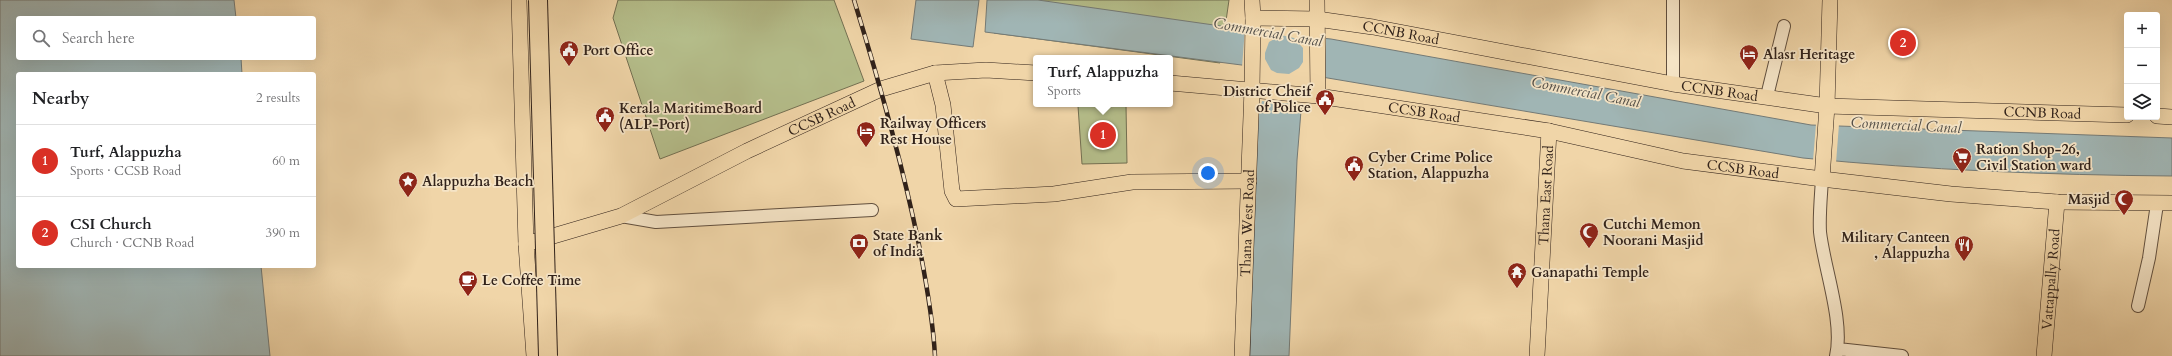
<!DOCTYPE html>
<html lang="en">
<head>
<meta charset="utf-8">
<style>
	:root { --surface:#fff; --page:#f6f6f6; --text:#202124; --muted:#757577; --line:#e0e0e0; --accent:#d93025 }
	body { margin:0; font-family:Cardo,serif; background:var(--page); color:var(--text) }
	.controls { position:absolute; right:12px; top:12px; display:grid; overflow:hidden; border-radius:4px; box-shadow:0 4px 16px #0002 }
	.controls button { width:36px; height:36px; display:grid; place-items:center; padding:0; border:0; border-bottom:1px solid var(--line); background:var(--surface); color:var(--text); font:20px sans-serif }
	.you { position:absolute; left:1208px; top:173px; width:14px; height:14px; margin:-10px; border:3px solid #fff; border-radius:50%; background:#1a73e8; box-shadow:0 0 0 6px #1a73e833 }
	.badge { display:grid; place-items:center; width:26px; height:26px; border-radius:50%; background:var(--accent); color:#fff; font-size:13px; font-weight:700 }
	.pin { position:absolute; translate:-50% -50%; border:2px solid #fff; box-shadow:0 1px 4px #0006 }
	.popup { position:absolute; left:1033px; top:55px; width:140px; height:52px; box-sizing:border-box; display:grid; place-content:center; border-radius:4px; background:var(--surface); filter:drop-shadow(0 1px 3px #0005); font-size:13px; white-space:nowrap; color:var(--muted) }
	.popup b { font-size:15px; color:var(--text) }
	.popup::after { content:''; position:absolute; left:50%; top:100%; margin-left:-8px; border:8px solid transparent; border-top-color:var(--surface) }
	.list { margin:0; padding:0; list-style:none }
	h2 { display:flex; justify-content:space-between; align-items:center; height:52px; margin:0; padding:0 16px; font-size:17px }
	h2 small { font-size:13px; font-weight:400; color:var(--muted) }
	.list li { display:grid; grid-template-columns:26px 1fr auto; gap:12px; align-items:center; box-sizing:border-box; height:72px; padding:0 16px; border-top:1px solid var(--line) }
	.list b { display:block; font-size:15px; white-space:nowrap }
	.list p { margin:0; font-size:13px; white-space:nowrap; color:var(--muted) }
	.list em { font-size:13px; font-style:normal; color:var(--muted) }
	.icon { flex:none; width:22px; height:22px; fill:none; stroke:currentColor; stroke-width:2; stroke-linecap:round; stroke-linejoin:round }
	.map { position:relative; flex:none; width:2172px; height:356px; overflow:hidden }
	.search { position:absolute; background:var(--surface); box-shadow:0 4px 16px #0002; left:16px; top:16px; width:300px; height:44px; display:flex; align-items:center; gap:10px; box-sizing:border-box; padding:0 14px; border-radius:4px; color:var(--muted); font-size:15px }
	.panel { position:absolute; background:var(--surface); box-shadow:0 4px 16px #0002; left:16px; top:72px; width:300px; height:196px; border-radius:4px }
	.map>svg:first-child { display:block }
</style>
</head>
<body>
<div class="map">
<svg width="2172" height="356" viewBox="0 0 2172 356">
	<rect width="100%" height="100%" fill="#f0d5a8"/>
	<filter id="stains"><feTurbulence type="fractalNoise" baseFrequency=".005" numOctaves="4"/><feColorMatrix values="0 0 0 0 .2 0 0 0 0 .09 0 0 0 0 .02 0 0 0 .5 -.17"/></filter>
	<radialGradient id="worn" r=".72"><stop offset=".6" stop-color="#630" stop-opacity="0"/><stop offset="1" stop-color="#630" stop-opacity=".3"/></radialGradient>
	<path fill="#b5be8b" stroke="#737052" d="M618,0H834L864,81L660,159L613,18Z
		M999,0H1229L1220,63L994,33Z
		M1126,105L1127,163L1082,164L1078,106Z"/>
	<path fill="#a0b5b4" stroke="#747a76" d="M0,0H234L236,18H18V58H241L242,74H18V266H261L270,356H0Z
		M916,0H979L973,47L911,39Z
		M987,0H1038L1263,32L1331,39L1811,125L2172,138V176C2049,175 1926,170 1803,158L1304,74L1297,160L1289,356H1250L1257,67L985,32Z"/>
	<path fill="#f0d5a8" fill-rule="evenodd" d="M1262,0H1297L1299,33L1326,36L1325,80L1306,77L1304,105L1262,101L1261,105H1254L1255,69L1242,67L1245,28L1262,30ZM1281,35L1294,38L1303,48V62L1299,68L1289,74L1277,73L1271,70L1265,59V53L1269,42Z
		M1816,124H1839L1836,163L1813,161Z"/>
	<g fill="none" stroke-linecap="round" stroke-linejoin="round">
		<g stroke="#614f3e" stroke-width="14">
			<path id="minor" d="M1673,0V84
				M1767,96L1784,26
				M1822,179C1821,196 1819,215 1820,232C1824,268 1844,321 1836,356
				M621,216L656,222L872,210
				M2138,306L2149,258L2157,204
				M1838,349L1902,356"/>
		</g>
		<g stroke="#31221a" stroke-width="16">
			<g id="major">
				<path d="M519,0L526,244L534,356"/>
				<path d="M1317,0L1318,96"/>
				<path id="s1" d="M1253,18L1317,19L1373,27L1673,84L1827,106L2127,115"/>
				<path d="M935,73L943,105L952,191L956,199L1054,194L1132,182L1249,181"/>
				<path id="s2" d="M1170,83L1318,96L1549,131L1683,161L1822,179L1951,194L2057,202L2172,203"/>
				<path d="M2157,116L2172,117"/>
				<path d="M1822,179L1827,106L1830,0"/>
				<path id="s3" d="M526,244L621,216L747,151L881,89L935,73L986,70L1036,73"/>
				<path id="s4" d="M1242,356L1252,89L1253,18L1252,0"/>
				<path id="s5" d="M1537,356L1549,131"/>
				<path id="s6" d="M2044,356L2057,202"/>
			</g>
		</g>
		<use href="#minor" stroke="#f5e4c6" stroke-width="12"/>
		<use href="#major" stroke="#f0d5a8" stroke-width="15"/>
		<g stroke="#31221a" stroke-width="4.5">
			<path id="rail" d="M854,0C879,81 902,162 919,245C926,281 933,319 935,356"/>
		</g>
		<use href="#rail" stroke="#f5e4c6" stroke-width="3" stroke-dasharray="9" stroke-linecap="butt"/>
		<g stroke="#31221a" stroke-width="20" stroke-linecap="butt">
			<path id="highway-bridge" d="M538,0L548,356"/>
		</g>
		<use href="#highway-bridge" stroke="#f0d5a8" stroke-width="18"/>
	</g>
	<defs>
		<g id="civic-pin" transform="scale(1)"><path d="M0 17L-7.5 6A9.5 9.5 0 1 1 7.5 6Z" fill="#8f2418" stroke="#f5e4c6"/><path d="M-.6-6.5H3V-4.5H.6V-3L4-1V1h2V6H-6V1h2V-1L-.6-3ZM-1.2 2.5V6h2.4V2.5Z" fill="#fff"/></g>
		<g id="hotel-pin" transform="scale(1)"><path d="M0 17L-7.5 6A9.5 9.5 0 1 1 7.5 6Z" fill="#8f2418" stroke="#f5e4c6"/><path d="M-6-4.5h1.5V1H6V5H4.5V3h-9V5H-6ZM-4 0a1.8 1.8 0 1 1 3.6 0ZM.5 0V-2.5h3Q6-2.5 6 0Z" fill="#fff"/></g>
		<g id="supermarket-pin" transform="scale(1)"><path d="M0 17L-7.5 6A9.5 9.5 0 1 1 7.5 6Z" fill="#8f2418" stroke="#f5e4c6"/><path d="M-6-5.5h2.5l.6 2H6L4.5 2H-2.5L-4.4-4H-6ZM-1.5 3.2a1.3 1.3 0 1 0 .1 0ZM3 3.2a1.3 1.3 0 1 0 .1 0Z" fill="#fff"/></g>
		<g id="sight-pin" transform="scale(1)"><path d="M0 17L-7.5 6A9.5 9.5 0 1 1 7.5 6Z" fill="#8f2418" stroke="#f5e4c6"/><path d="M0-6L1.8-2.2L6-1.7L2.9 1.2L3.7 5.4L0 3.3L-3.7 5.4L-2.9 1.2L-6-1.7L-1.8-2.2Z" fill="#fff"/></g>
		<g id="mosque-pin" transform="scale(1)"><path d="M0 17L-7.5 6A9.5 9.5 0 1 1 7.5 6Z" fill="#8f2418" stroke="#f5e4c6"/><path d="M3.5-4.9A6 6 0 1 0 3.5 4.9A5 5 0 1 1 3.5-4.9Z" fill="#fff"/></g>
		<g id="bank-pin" transform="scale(1)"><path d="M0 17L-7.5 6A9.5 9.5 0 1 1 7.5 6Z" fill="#8f2418" stroke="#f5e4c6"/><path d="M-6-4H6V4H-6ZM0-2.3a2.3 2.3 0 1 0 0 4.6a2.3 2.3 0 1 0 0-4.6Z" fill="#fff"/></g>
		<g id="restaurant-pin" transform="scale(1)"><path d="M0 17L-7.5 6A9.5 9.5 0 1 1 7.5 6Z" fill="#8f2418" stroke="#f5e4c6"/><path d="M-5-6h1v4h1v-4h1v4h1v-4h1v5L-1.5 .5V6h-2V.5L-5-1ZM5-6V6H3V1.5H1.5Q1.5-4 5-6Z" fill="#fff"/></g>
		<g id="temple-pin" transform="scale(1)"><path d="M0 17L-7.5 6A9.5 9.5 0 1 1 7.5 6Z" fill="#8f2418" stroke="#f5e4c6"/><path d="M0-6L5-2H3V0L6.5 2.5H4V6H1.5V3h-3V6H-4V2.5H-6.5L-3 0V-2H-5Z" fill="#fff"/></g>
		<g id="cafe-pin" transform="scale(1)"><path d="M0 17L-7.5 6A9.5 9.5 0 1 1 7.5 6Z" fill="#8f2418" stroke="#f5e4c6"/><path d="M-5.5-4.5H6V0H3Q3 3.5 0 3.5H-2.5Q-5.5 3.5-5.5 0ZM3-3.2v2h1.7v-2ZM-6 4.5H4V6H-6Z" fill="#fff"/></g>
	</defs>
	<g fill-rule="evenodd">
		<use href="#civic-pin" x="569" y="50"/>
		<use href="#hotel-pin" x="1749" y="54"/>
		<use href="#civic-pin" x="1325" y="99"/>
		<use href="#civic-pin" x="605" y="116"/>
		<use href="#hotel-pin" x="866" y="131"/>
		<use href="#supermarket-pin" x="1962" y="157"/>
		<use href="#civic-pin" x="1354" y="165"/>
		<use href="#sight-pin" x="408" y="181"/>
		<use href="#mosque-pin" x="2124" y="199"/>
		<use href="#mosque-pin" x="1589" y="232"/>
		<use href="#bank-pin" x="859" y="243"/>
		<use href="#restaurant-pin" x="1964" y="245"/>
		<use href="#temple-pin" x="1517" y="272"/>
		<use href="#cafe-pin" x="468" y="280"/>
	</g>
	<g text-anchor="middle" stroke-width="3.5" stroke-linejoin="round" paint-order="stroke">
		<g font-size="14" fill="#31221a" stroke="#f5e4c6">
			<text dy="5" stroke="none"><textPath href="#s1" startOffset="149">CCNB Road</textPath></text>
			<text dy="5" stroke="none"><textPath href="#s1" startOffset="473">CCNB Road</textPath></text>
			<text dy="5" stroke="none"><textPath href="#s2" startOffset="256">CCSB Road</textPath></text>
			<text dy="5" stroke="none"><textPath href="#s1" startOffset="797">CCNB Road</textPath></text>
			<text dy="5" stroke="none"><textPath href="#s3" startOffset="323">CCSB Road</textPath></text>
			<text dy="5" stroke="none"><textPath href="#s2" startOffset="580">CCSB Road</textPath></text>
			<text dy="5" stroke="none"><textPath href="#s5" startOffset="161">Thana East Road</textPath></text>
			<text dy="5" stroke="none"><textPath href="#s4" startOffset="133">Thana West Road</textPath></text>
			<text dy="5" stroke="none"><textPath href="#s6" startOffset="77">Vattappally Road</textPath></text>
		</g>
		<g font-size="14" font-weight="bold" fill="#31221a" stroke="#f5e4c6" text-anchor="start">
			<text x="583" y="55">Port Office</text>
			<text x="1763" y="59">Alasr Heritage</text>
			<text x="1311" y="96" text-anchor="end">District Cheif<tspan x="1311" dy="16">of Police</tspan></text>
			<text x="619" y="113">Kerala MaritimeBoard<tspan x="619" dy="16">(ALP-Port)</tspan></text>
			<text x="880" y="128">Railway Officers<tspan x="880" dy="16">Rest House</tspan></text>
			<text x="1976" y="154">Ration Shop-26,<tspan x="1976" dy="16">Civil Station ward</tspan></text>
			<text x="1368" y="162">Cyber Crime Police<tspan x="1368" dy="16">Station, Alappuzha</tspan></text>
			<text x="422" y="186">Alappuzha Beach</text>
			<text x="2110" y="204" text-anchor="end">Masjid</text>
			<text x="1603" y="229">Cutchi Memon<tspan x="1603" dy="16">Noorani Masjid</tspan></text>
			<text x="873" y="240">State Bank<tspan x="873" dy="16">of India</tspan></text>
			<text x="1950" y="242" text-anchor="end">Military Canteen<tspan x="1950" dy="16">, Alappuzha</tspan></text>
			<text x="1531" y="277">Ganapathi Temple</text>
			<text x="482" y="285">Le Coffee Time</text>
		</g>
		<g font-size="15" font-style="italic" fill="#524e48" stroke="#f5e4c6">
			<text transform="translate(1268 32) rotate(10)" y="5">Commercial Canal</text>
			<text transform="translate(1586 92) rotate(11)" y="5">Commercial Canal</text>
			<text transform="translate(1906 125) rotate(3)" y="5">Commercial Canal</text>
		</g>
	</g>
	<rect width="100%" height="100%" filter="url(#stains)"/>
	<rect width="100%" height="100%" fill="url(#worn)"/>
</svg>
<div class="controls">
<button>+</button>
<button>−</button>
<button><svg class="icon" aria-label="layers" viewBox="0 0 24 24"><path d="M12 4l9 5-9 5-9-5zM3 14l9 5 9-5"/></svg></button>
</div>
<div class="you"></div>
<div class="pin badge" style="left:1103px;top:135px">1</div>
<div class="popup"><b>Turf, Alappuzha</b>Sports</div>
<div class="pin badge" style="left:1903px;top:43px">2</div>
<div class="search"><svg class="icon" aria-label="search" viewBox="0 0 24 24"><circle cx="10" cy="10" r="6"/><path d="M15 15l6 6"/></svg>Search here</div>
<section class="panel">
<h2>Nearby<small>2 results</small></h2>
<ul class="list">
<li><span class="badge">1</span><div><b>Turf, Alappuzha</b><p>Sports · CCSB Road</p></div><em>60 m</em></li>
<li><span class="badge">2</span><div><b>CSI Church</b><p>Church · CCNB Road</p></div><em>390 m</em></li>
</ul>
</section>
</div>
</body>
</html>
